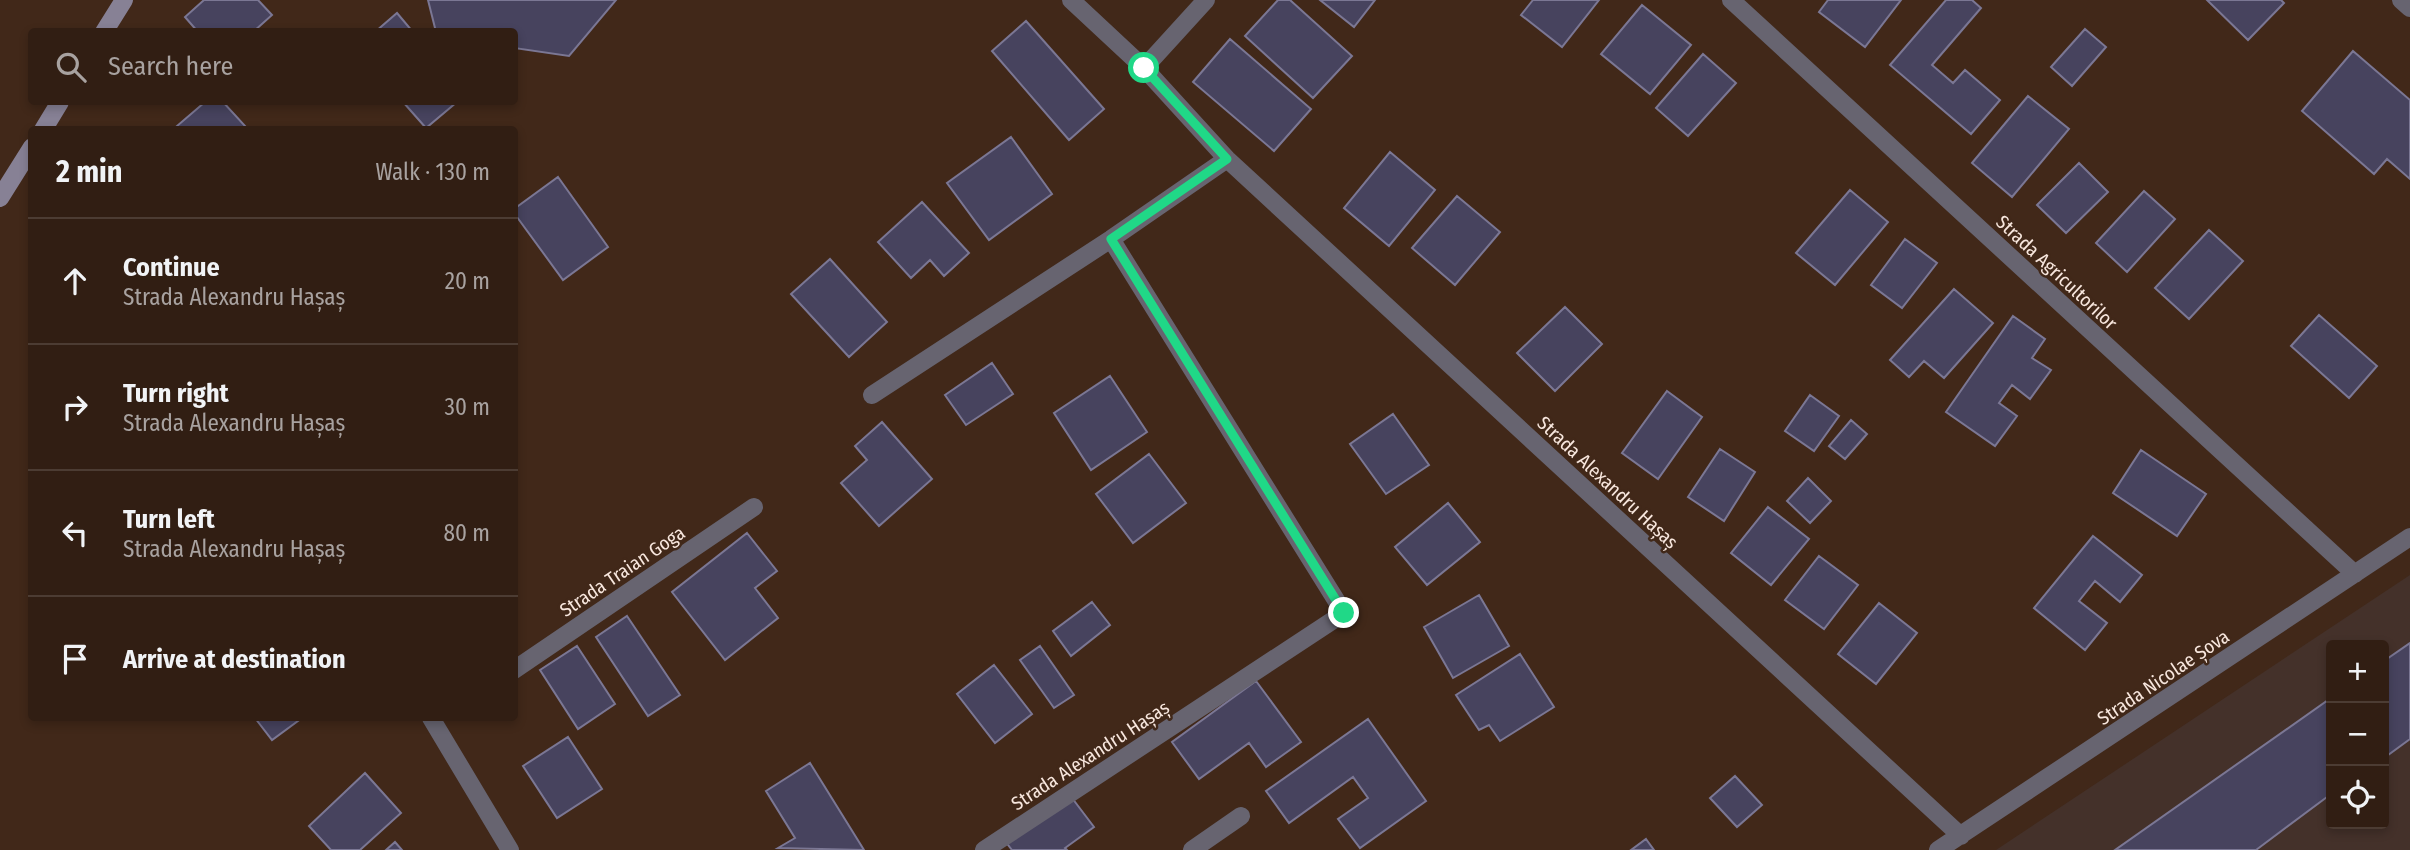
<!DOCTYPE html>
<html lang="en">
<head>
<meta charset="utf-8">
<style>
	:root { --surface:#311e13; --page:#39271c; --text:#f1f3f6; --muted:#a8a2a0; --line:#4c3c33 }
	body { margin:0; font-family:"Fira Sans Condensed",sans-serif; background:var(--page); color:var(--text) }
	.controls { position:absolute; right:21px; bottom:21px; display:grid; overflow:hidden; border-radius:7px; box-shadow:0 4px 10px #0003 }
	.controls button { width:63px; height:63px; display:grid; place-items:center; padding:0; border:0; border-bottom:2px solid var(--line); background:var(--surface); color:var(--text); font:35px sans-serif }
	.stop { position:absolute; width:21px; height:21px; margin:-16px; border:5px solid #20d887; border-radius:50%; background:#fff }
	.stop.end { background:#20d887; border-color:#fff; box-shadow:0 2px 7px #0008 }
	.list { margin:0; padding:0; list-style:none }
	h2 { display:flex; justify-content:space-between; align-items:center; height:91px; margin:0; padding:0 28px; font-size:30px }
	h2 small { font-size:23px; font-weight:400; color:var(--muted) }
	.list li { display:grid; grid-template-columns:46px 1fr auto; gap:21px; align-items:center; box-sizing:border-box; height:126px; padding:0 28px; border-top:2px solid var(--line) }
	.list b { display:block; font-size:26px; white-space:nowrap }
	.list p { margin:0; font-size:23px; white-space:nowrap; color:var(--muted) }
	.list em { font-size:23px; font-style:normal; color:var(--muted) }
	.icon { flex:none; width:38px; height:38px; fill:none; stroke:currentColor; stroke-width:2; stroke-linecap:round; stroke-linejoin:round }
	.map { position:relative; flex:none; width:2410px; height:850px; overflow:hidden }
	.search { position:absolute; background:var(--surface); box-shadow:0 4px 10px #0003; left:28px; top:28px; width:490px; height:77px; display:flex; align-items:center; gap:18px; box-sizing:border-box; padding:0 24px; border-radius:7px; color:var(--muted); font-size:26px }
	.panel { position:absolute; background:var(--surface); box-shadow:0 4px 10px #0003; left:28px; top:126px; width:490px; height:595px; border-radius:7px }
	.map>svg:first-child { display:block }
</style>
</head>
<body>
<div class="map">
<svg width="2410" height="850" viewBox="0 0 2410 850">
	<rect width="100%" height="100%" fill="#412819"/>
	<path fill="#44312a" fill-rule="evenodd" d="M2410,575V850H1996ZM2331,645H2384V824H2331Z"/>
	<path fill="#47435e" stroke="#7b7794" stroke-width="2" d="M204,0H258L272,15L253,32H198L185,17Z
		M428,0H616L569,56L514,48V32H436Z
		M1278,0H1290L1352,56L1313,98L1245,36Z
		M1320,0H1375L1354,27Z
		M1533,0H1599L1562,47L1521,15Z
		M1828,0H1901L1865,47L1819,12Z
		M1946,0H1972L1981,8L1932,65L1953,83L1965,70L2000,100L1971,134L1890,65Z
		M2207,0H2281L2284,3L2248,40Z
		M1642,5L1691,45L1650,94L1601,54Z
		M397,13L413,32H375Z
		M1026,21L1104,109L1069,140L992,51Z
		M2085,29L2106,47L2072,86L2051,67Z
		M1230,39L1311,109L1274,151L1193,82Z
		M2353,51L2410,100V179L2387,159L2374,174L2302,111Z
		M1703,54L1736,83L1688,136L1656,108Z
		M2028,96L2069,129L2012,197L1972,163Z
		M205,102H223L246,127L181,130L177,126Z
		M403,102H457L426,128Z
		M1011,137L1052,194L989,240L947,183Z
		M1390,152L1435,190L1389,246L1344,208Z
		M2079,163L2108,192L2066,233L2037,205Z
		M558,177L608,247L563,280L514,213V209Z
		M1850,190L1888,222L1835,285L1796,253Z
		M2144,191L2175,219L2127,272L2096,243Z
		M1457,196L1500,232L1455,285L1412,248Z
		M922,202L969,253L944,276L930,260L911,278L878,242Z
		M2209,230L2243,261L2189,319L2155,288Z
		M1905,239L1937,263L1902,308L1871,285Z
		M830,259L887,322L849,357L791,294Z
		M1954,289L1993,323L1944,378L1924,361L1909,377L1890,360Z
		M1565,307L1602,344L1555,391L1517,353Z
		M2319,315L2377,366L2349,398L2291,346Z
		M2013,316L2045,339L2032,358L2051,370L2030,399L2012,385L1999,403L2017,416L1995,446L1946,412Z
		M992,363L1013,394L966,425L945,395Z
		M1110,376L1147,432L1091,470L1054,413Z
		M1667,391L1702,417L1658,479L1622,453Z
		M1810,395L1839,416L1814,451L1785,431Z
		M1393,414L1429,465L1386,494L1350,444Z
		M1851,420L1867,434L1845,459L1829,446Z
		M882,422L932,479L879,526L841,483L867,460L855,446Z
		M1720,449L1755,472L1724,521L1688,497Z
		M2141,450L2206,494L2177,536L2113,493Z
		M1149,454L1186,503L1133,543L1096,494Z
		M1808,478L1831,501L1810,523L1787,501Z
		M1448,503L1480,542L1427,585L1395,547Z
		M1768,507L1809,539L1771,585L1731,553Z
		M747,533L777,571L755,588L778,618L725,660L672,592Z
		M2093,536L2142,575L2120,602L2095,581L2079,601L2107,623L2085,650L2034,608Z
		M1819,556L1858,585L1824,629L1785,600Z
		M1479,595L1509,646L1453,678L1424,627Z
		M1092,602L1110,625L1071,656L1053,631Z
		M1879,603L1917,633L1876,684L1838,654Z
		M627,616L680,695L648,716L596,637Z
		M2410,643V739L2384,758V661Z
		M577,646L615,704L578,729L540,670Z
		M1040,646L1074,695L1054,708L1020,660Z
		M1520,654L1554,707L1500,741L1489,725L1479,730L1456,695Z
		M994,665L1032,714L995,743L957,694Z
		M1256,681L1301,742L1266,767L1249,743L1199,779L1172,742Z
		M2331,698V794L2256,850H2115Z
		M255,718H302L272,740Z
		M1368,719L1426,801L1360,848L1338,819L1368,798L1353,777L1289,823L1266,791Z
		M568,737L602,789L557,818L523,766Z
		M810,763L864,850L778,848L795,838L766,791Z
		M365,773L401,813L360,850H331L309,826Z
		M1735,776L1762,805L1737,827L1710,798Z
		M1069,794L1094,827L1065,848L1067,850H1012L1005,841Z
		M1646,839L1654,850H1631Z
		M395,842L402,850H386Z"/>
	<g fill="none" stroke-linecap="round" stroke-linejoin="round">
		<path stroke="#676470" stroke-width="18" d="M1071,0L1144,68L1227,159L1961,836
			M1731,0L2355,574
			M2401,0L2410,8
			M1144,68L1206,0
			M872,395L1111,239L1227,159
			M514,670L754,507
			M431,718L510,850
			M984,850L1344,613L1111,239
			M1192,850L1241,816
			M1938,850L2410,537"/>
		<path stroke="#878195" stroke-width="18" d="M104,32L124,0
			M43,130L60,102
			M0,198L32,147"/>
	</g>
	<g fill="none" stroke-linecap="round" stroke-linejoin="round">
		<path stroke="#20d887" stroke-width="9" d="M1144,68L1227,159L1111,239L1344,613"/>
	</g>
	<g text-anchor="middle" stroke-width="5" stroke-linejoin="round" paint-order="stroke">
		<g font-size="19" fill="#f8e7de" stroke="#412819">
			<text transform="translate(2057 272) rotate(43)" y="7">Strada Agricultorilor</text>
			<text transform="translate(1608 482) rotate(43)" y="7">Strada Alexandru Hașaș</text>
			<text transform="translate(622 571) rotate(-34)" y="7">Strada Traian Goga</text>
			<text transform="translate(2163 677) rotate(-34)" y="7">Strada Nicolae Șova</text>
			<text transform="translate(1090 755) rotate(-33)" y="7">Strada Alexandru Hașaș</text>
		</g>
	</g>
</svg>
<div class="controls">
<button>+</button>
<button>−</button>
<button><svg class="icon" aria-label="locate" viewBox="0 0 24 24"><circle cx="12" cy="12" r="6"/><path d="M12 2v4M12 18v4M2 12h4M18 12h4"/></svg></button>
</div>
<div class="stop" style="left:1144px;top:68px"></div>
<div class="stop end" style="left:1344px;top:613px"></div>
<div class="search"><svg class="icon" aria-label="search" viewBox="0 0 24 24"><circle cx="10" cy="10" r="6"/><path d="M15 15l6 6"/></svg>Search here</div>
<section class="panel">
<h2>2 min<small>Walk · 130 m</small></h2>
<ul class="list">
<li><svg class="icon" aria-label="ahead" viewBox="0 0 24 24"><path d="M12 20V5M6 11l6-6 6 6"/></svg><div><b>Continue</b><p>Strada Alexandru Hașaș</p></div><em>20 m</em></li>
<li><svg class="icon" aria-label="right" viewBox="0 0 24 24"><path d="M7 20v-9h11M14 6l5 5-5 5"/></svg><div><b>Turn right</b><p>Strada Alexandru Hașaș</p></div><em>30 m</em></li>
<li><svg class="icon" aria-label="left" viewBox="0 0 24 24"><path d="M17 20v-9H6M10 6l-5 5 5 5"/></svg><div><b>Turn left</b><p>Strada Alexandru Hașaș</p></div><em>80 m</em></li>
<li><svg class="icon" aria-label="arrive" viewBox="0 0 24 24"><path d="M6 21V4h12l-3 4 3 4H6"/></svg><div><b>Arrive at destination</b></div></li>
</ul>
</section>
</div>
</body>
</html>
